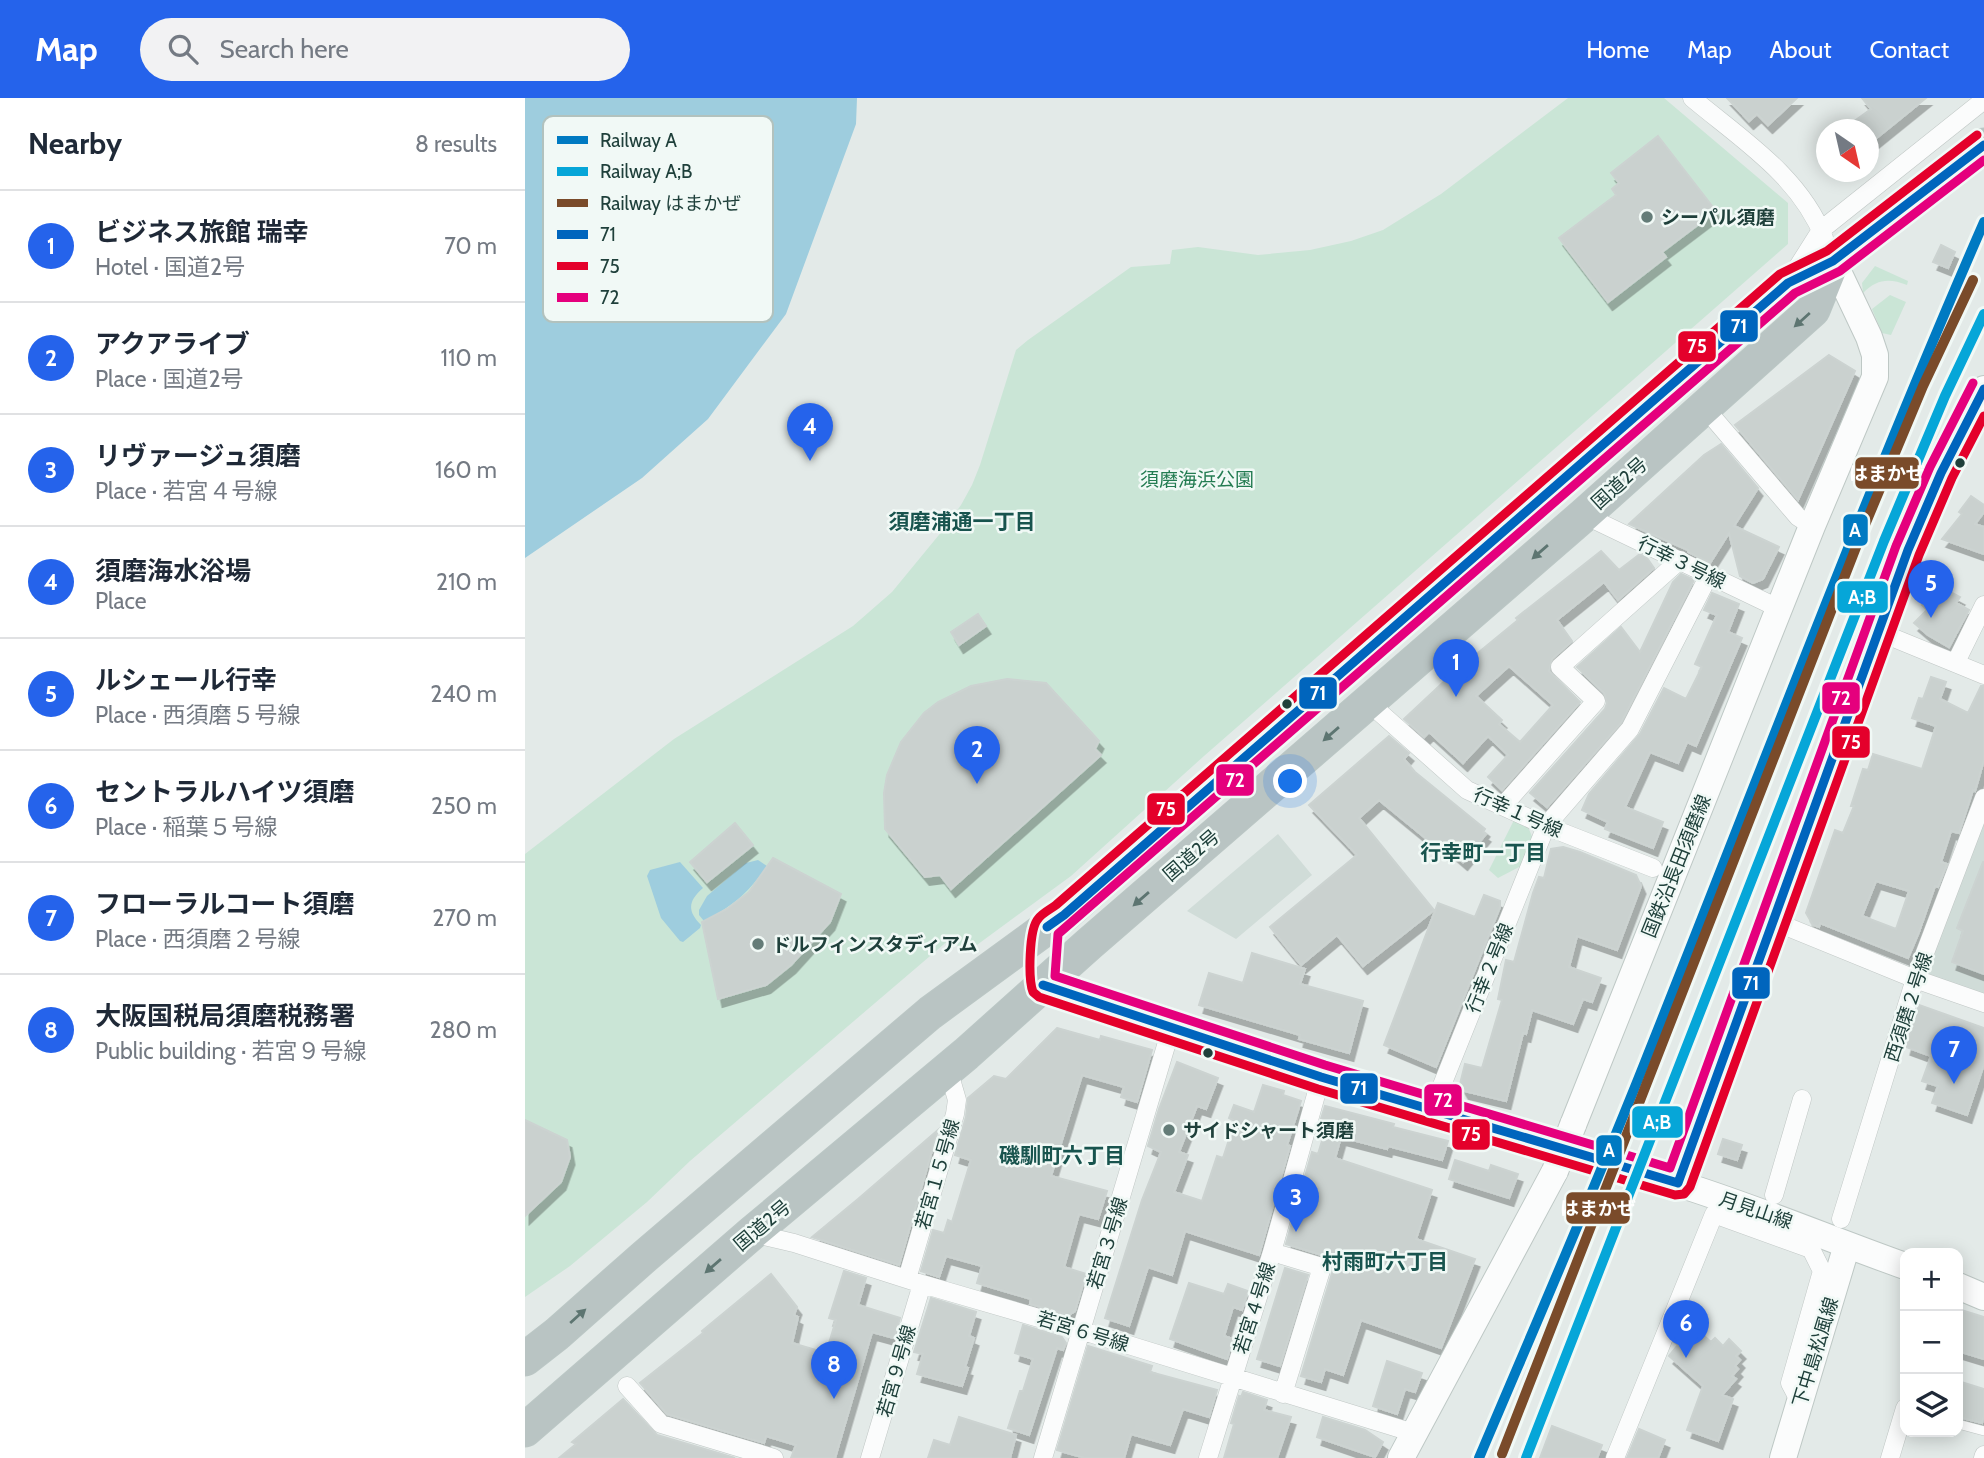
<!DOCTYPE html>
<html lang="en">
<head>
<meta charset="utf-8">
<style>
	:root { --surface:#fff; --page:#f2f2f3; --text:#1f2937; --muted:#747a83; --line:#e0e1e3; --accent:#2563eb }
	body { margin:0; font-family:Cabin,"Noto Sans JP",sans-serif; background:var(--page); color:var(--text) }
	.controls { position:absolute; right:21px; bottom:21px; display:grid; overflow:hidden; border-radius:14px; box-shadow:0 4px 18px #0003 }
	.controls button { width:63px; height:63px; display:grid; place-items:center; padding:0; border:0; border-bottom:2px solid var(--line); background:var(--surface); color:var(--text); font:35px sans-serif }
	.compass { position:absolute; left:1291px; top:21px; width:63px; height:63px; border-radius:50%; background:var(--surface); box-shadow:0 4px 18px #0003; rotate:146deg }
	.you { position:absolute; left:766px; top:684px; width:24px; height:24px; margin:-18px; border:5px solid #fff; border-radius:50%; background:#1a73e8; box-shadow:0 0 0 10px #1a73e833 }
	.badge { display:grid; place-items:center; width:46px; height:46px; border-radius:50%; background:var(--accent); color:#fff; font-size:23px; font-weight:700 }
	.pin { position:absolute; translate:-50% -58px; filter:drop-shadow(0 2px 4px #0008) }
	.pin::after { content:''; position:absolute; top:37px; width:24px; height:21px; background:inherit; clip-path:polygon(0 0,100% 0,50% 100%) }
	.list { margin:0; padding:0; list-style:none }
	h2 { display:flex; justify-content:space-between; align-items:center; height:91px; margin:0; padding:0 28px; font-size:30px }
	h2 small { font-size:23px; font-weight:400; color:var(--muted) }
	.list li { display:grid; grid-template-columns:46px 1fr auto; gap:21px; align-items:center; box-sizing:border-box; height:112px; padding:0 28px; border-top:2px solid var(--line) }
	.list b { display:block; font-size:26px; white-space:nowrap }
	.list p { margin:0; font-size:23px; white-space:nowrap; color:var(--muted) }
	.list em { font-size:23px; font-style:normal; color:var(--muted) }
	.icon { flex:none; width:38px; height:38px; fill:none; stroke:currentColor; stroke-width:2; stroke-linecap:round; stroke-linejoin:round }
	.map { position:relative; flex:none; width:1459px; height:1360px; overflow:hidden }
	header { display:flex; align-items:center; gap:42px; box-sizing:border-box; height:98px; padding:0 35px; background:var(--accent); color:#fff }
	header strong { font-size:33px }
	nav { display:flex; gap:38px; margin-inline-start:auto; font-size:24px }
	.search { width:490px; height:63px; background:var(--page); display:flex; align-items:center; gap:18px; box-sizing:border-box; padding:0 24px; border-radius:38px; color:var(--muted); font-size:26px }
	main { display:flex }
	aside { flex:1; background:var(--surface) }
	.map>svg:first-child { display:block }
</style>
</head>
<body>
<header>
<strong>Map</strong>
<div class="search"><svg class="icon" aria-label="search" viewBox="0 0 24 24"><circle cx="10" cy="10" r="6"/><path d="M15 15l6 6"/></svg>Search here</div>
<nav><a>Home</a><a>Map</a><a>About</a><a>Contact</a></nav>
</header>
<main>
<aside>
<h2>Nearby<small>8 results</small></h2>
<ul class="list">
<li><span class="badge">1</span><div><b>ビジネス旅館 瑞幸</b><p>Hotel · 国道2号</p></div><em>70 m</em></li>
<li><span class="badge">2</span><div><b>アクアライブ</b><p>Place · 国道2号</p></div><em>110 m</em></li>
<li><span class="badge">3</span><div><b>リヴァージュ須磨</b><p>Place · 若宮４号線</p></div><em>160 m</em></li>
<li><span class="badge">4</span><div><b>須磨海水浴場</b><p>Place</p></div><em>210 m</em></li>
<li><span class="badge">5</span><div><b>ルシェール行幸</b><p>Place · 西須磨５号線</p></div><em>240 m</em></li>
<li><span class="badge">6</span><div><b>セントラルハイツ須磨</b><p>Place · 稲葉５号線</p></div><em>250 m</em></li>
<li><span class="badge">7</span><div><b>フローラルコート須磨</b><p>Place · 西須磨２号線</p></div><em>270 m</em></li>
<li><span class="badge">8</span><div><b>大阪国税局須磨税務署</b><p>Public building · 若宮９号線</p></div><em>280 m</em></li>
</ul>
</aside>
<div class="map">
<svg width="1459" height="1360" viewBox="0 0 1459 1360">
	<defs>
		<filter id="shadow"><feDropShadow dx="4.5" dy="8" stdDeviation="0" flood-color="#0004"/></filter>
	</defs>
	<rect width="100%" height="100%" fill="#e3eae8"/>
	<path fill="#d0dcd8" d="M1459,721V898L1400,877Z
		M753,736L787,777L711,841L662,813Z"/>
	<path fill="#cae5d6" d="M1043,0H1139L1263,105V146L679,658L546,778L441,855L425,841L165,1063L122,1104L45,1168L0,1199V756L149,641L328,528L367,494L418,432L436,407L447,387L455,367L491,252L503,242L606,169L645,166L647,152L673,149L733,157L785,152L826,143L858,132L916,96Z
		M1350,168L1383,183L1382,187C1364,180 1352,181 1338,195L1337,185Z
		M1365,197L1381,204L1366,237L1357,235L1347,211Z
		M989,722L1003,729L1009,743L998,767L973,780L964,772Z"/>
	<path fill="#9ecdde" d="M0,0H332L331,26L261,216L183,321L117,380L0,460Z
		M233,762L242,768C223,795 208,808 179,823L174,817V812L182,798L221,765Z
		M155,764L178,790C163,803 162,813 176,827L175,830L158,844L155,843L136,820L122,778L125,772Z"/>
	<path fill="#cad1cf" stroke="#ccd3d1" stroke-width="2" fill-rule="evenodd" filter="url(#shadow)" d="M1202,0H1272L1243,27L1232,16L1224,23Z
		M1337,0H1401L1343,47V32H1317L1346,11Z
		M1133,38L1191,113L1137,154L1141,159L1083,204L1034,140L1091,97L1087,91L1094,85L1086,75Z
		M1416,147L1430,154L1423,170L1408,164Z
		M1304,257L1330,273L1273,402L1210,327Z
		M1196,346L1233,390L1209,428L1254,449L1238,481L1228,485L1215,478L1204,435L1185,465L1163,454V452L1104,426L1179,357Z
		M1446,398L1459,407V414L1450,426L1459,429V456L1417,441L1437,416L1434,414Z
		M1076,453L1094,472L1115,456L1122,460L1129,470L1093,502L1079,484L1032,522L1047,543L1027,561L1024,573L1055,604L977,692L963,679L983,657L963,638L938,665L904,634L899,639L879,621L926,577L993,522L991,520ZM984,568L1028,607L995,644L974,626L977,622L951,598Z
		M1156,476L1169,482L1096,625L1022,709L1005,695L1080,611L1082,605L1079,595L1052,569L1096,529L1115,554L1148,484Z
		M1414,488L1435,499L1431,505L1444,512L1424,549L1403,537L1389,525L1402,512L1397,507Z
		M1187,495L1214,506L1203,534L1217,540L1171,648L1162,644L1153,665L1125,654L1100,709L1138,724L1128,750L1080,731L1083,724L1057,712L1064,696L1115,636L1139,590L1161,601L1177,569L1170,566L1192,517L1179,512Z
		M453,516L461,528L434,547L426,534Z
		M1406,579L1421,584L1415,601L1443,615L1456,588H1459V662L1450,693L1448,692L1434,735L1426,733L1416,764L1422,766L1413,789L1410,788L1394,834L1383,860L1295,825L1294,829L1288,827L1281,815L1310,732L1318,735L1329,708H1326L1338,671L1343,672L1348,656L1397,671L1411,628L1387,620L1394,600L1398,601ZM1351,783L1384,793L1371,831L1337,818Z
		M482,581L521,585L574,643L570,651L576,657L426,791L415,777L400,779L360,731L359,695L362,677L376,644L399,615L413,604L446,588Z
		M864,638L884,655L879,661L890,674L960,731L958,734L961,736L938,764L925,753L921,757L854,702L834,720L909,812L838,868L812,837L776,867L745,829L832,757L784,707Z
		M210,725L228,747L182,784L165,764Z
		M1038,749L1055,754L1111,777L1116,788L1092,852L1052,838L1044,869L1076,880L1067,904L1058,901L1048,926L1007,912L1001,936L998,935L981,1003L939,993L935,986L940,966L957,970L977,902L973,901L981,862L989,864L1008,795L1014,779L1019,780L1026,751Z
		M248,760L316,796L305,824L266,867L241,887L193,901L177,824L202,811L224,794Z
		M1458,764H1459V876L1427,864L1438,833L1432,830Z
		M959,797L975,803V809L911,969L859,947L913,805L950,819Z
		M727,855L780,871L775,886L838,903L824,955L774,941L775,937L674,907L684,875L718,885Z
		M1394,907L1459,930V966L1442,1017L1407,1005L1413,988L1397,983L1406,958L1381,949Z
		M532,930L575,942L576,938L627,952L612,1004L596,999L599,989L557,977L526,1078L582,1093L573,1121L554,1116L539,1169L561,1176L550,1213L544,1217L505,1206L506,1201L452,1185L457,1168L421,1158L414,1179L396,1173L408,1132L419,1135L423,1122L427,1124L446,1062L430,1057L441,1019L443,1000L469,978L481,981Z
		M652,964L693,980L681,1011L672,1008L654,1054L663,1057L649,1094L677,1103L692,1058L698,1060L710,1023L704,1020L709,1007L729,1014L738,987L759,993L758,997L776,1003L762,1047L765,1048L734,1157L660,1133L647,1177L623,1169L604,1228L580,1220L617,1102L636,1054L623,1048L634,1011Z
		M800,1008L869,1026L868,1029L923,1043L917,1062L863,1048L862,1051L816,1039L810,1060L907,1092L891,1141L950,1161L916,1250L836,1222L818,1277L800,1271L796,1284L776,1278L808,1172V1166L800,1158L761,1146L787,1054L793,1056L803,1023L796,1021Z
		M0,1022L42,1042L45,1059L36,1084L0,1118Z
		M413,1032L374,1167L287,1139L333,1101Z
		M1198,1041L1217,1047L1212,1062L1193,1056Z
		M930,1062L964,1073L966,1067L993,1076L984,1100L924,1081Z
		M760,1170L783,1177L755,1268L732,1261Z
		M319,1173L341,1180L333,1207L375,1220L369,1240L347,1234L310,1360H266L271,1347L241,1338L239,1345L142,1316L115,1285L178,1235L177,1233L246,1176L272,1209L269,1217L273,1219L267,1245L301,1255L311,1222L304,1220Z
		M664,1185L699,1196L703,1186L723,1193L717,1212L708,1209L699,1238L708,1241L702,1261L645,1241Z
		M406,1200L451,1214L444,1238L449,1240L440,1269L443,1270L437,1288L392,1276L398,1256L389,1254Z
		M1433,1211L1459,1219V1261L1433,1253Z
		M498,1227L537,1239L541,1245L538,1252L532,1250L504,1337L483,1330L495,1293H498L508,1261L490,1255Z
		M1159,1228L1174,1242L1178,1237L1186,1244L1190,1240L1198,1248L1204,1241L1216,1253L1211,1258L1215,1262L1210,1268L1213,1271L1207,1278L1211,1281L1197,1297L1208,1301L1193,1343L1162,1332L1178,1288L1144,1258L1153,1247L1149,1244Z
		M563,1248L627,1268L625,1274L692,1292L684,1319L658,1311L645,1347L606,1336L599,1360H560L532,1352Z
		M862,1263L897,1275L890,1294L880,1291L872,1316L848,1308Z
		M1433,1283L1459,1291V1317L1457,1325L1433,1319Z
		M718,1294L742,1302L739,1312L766,1319L752,1360H699L709,1326L706,1325L714,1298L716,1299Z
		M98,1301L132,1337L210,1360H34L51,1346L47,1344Z
		M434,1319L491,1337L485,1360H403L409,1342L425,1347Z
		M798,1319L840,1332L858,1344L850,1359L792,1339Z
		M1027,1328L1077,1347L1072,1360H1015Z
		M1114,1331L1140,1342L1133,1360H1102Z"/>
	<g fill="none" stroke-linecap="round" stroke-linejoin="round">
		<g stroke="#c0c7c5" stroke-width="10">
			<path id="lane" d="M1433,1326L1459,1333"/>
		</g>
		<g stroke="#c0c7c5" stroke-width="19">
			<path id="street" d="M1167,0C1216,41 1275,78 1299,140
				M1267,178L1296,132L1459,2
				M1179,309L1273,419L1287,428
				M1059,417L1255,511
				M1354,534L1459,577
				M1431,564L1459,507
				M843,604L942,692L1021,728L1128,770
				M978,708L1071,603L1035,569L1155,462
				M1248,823L1390,881L1459,905
				M907,1012L1021,728L1105,631L1184,477
				M1249,1097L1277,1001
				M1316,1121L1390,881L1459,700
				M227,1135L269,1145L397,1186L555,1232L889,1335
				M747,1154L797,1169L758,1296
				M382,1181L430,1016L432,1002L423,971
				M102,1288L136,1326L249,1360
				M345,1360L397,1186
				M518,1360L646,931
				M683,1360L747,1154L796,979
				M1090,1360L1189,1116L1286,1151L1297,1173L1265,1285L1275,1304
				M1365,1360L1380,1310
				M1458,1360L1459,1357"/>
		</g>
		<g stroke="#bec8c5" stroke-width="28">
			<path id="secondary" d="M518,887C726,963 941,1018 1151,1085C1229,1109 1304,1141 1380,1168
				M1048,1027L1287,428L1350,279V257L1344,239L1308,163
				M1153,1085L1383,452L1416,375L1459,291
				M1433,1188L1459,1199
				M876,1360L1030,1073
				M1258,1360L1322,1147"/>
		</g>
		<g stroke="#bbc7c5" stroke-width="35">
			<path id="highway" d="M0,1261L32,1236L119,1159L405,915L539,817L801,586L1263,185L1308,163L1459,47
				M0,1332L227,1135L441,956L564,846L1059,417L1288,212L1308,163"/>
		</g>
		<use href="#lane" stroke="#fbfcfc" stroke-width="9"/>
		<use href="#street" stroke="#fbfcfc" stroke-width="18"/>
		<use href="#secondary" stroke="#fbfcfc" stroke-width="26"/>
		<use href="#highway" stroke="#b9c4c3" stroke-width="33"/>
		<g stroke="#bec8c5" stroke-width="28" stroke-linecap="butt">
			<path id="secondary-bridge" d="M1030,1073L1048,1027"/>
		</g>
		<use href="#secondary-bridge" stroke="#fbfcfc" stroke-width="26"/>
		<g stroke="#f1f9f6" stroke-width="14">
			<path id="bus-1" d="M522,829L539,817L1263,185L1308,163L1459,47
				M518,887L796,979L1153,1085
				M1153,1085L1383,452L1416,375L1459,291"/>
		</g>
		<g stroke="#f1f9f6" stroke-width="14">
			<path id="bus-2" d="M1452,37L1302,153L1255,176L531,807C526,811 517,815 513,821C504,831 503,881 508,894L514,899L793,991L1150,1097L1159,1096L1165,1089L1394,457L1427,380L1459,318"/>
		</g>
		<g stroke="#f1f9f6" stroke-width="14">
			<path id="bus-3" d="M1448,285L1405,369L1371,448L1145,1070L800,967L530,878L533,836L1270,195L1315,173L1459,62"/>
		</g>
		<use href="#bus-1" stroke="#0065bd" stroke-width="9"/>
		<use href="#bus-2" stroke="#e4002b" stroke-width="9"/>
		<use href="#bus-3" stroke="#e5007d" stroke-width="9"/>
		<g stroke="#f1f9f6" stroke-width="16">
			<path id="rail-1" d="M954,1360C1010,1228 1067,1097 1120,964C1232,684 1338,401 1459,124"/>
		</g>
		<g stroke="#f1f9f6" stroke-width="16">
			<path id="rail-2" d="M1001,1360L1359,443L1420,298L1459,216"/>
		</g>
		<g stroke="#f1f9f6" stroke-width="16">
			<path id="rail-3" d="M977,1356L1337,434L1398,288L1448,182"/>
		</g>
		<use href="#rail-1" stroke="#007ac2" stroke-width="10"/>
		<use href="#rail-2" stroke="#06a6d8" stroke-width="10"/>
		<use href="#rail-3" stroke="#7a4b2a" stroke-width="10"/>
	</g>
	<defs><path id="oneway-solid" d="M-6-.8H1V-3.2L6.5 0L1 3.2V.8H-6Z" transform="scale(1.75)"/></defs>
	<g fill="#5d7571">
		<use href="#oneway-solid" transform="translate(1277 222) rotate(138)"/>
		<use href="#oneway-solid" transform="translate(1015 454) rotate(139)"/>
		<use href="#oneway-solid" transform="translate(806 636) rotate(139)"/>
		<use href="#oneway-solid" transform="translate(616 801) rotate(139)"/>
		<use href="#oneway-solid" transform="translate(188 1168) rotate(139)"/>
		<use href="#oneway-solid" transform="translate(53 1218) rotate(-42)"/>
	</g>
	<g fill="#647c78" stroke="#f1f9f6" stroke-width="2.5">
		<circle cx="1122" cy="119" r="7"/>
		<circle cx="233" cy="846" r="7"/>
		<circle cx="644" cy="1032" r="7"/>
	</g>
	<g fill="#1f403b" stroke="#f1f9f6" stroke-width="2.5">
		<circle cx="1435" cy="365" r="6"/>
		<circle cx="762" cy="606" r="6"/>
		<circle cx="683" cy="955" r="6"/>
	</g>
	<g text-anchor="middle" stroke-width="5" stroke-linejoin="round" paint-order="stroke">
		<g font-size="19" font-weight="bold" fill="#1f403b" stroke="#f1f9f6" text-anchor="start">
			<text x="1136" y="126">シーパル須磨</text>
			<text x="247" y="853">ドルフィンスタディアム</text>
			<text x="658" y="1039">サイドシャート須磨</text>
		</g>
		<g font-size="19" fill="#247c52" stroke="#f1f9f6">
			<text x="672" y="388">須磨海浜公園</text>
		</g>
		<g font-size="19" fill="#1f403b" stroke="#f1f9f6">
			<text transform="translate(1094 385) rotate(-42)" y="7">国道2号</text>
			<text transform="translate(1157 464) rotate(26)" y="7">行幸３号線</text>
			<text transform="translate(993 714) rotate(24)" y="7">行幸１号線</text>
			<text transform="translate(666 757) rotate(-41)" y="7">国道2号</text>
			<text transform="translate(1151 768) rotate(-68)" y="7">国鉄沿長田須磨線</text>
			<text transform="translate(964 870) rotate(-68)" y="7">行幸２号線</text>
			<text transform="translate(1383 909) rotate(-72)" y="7">西須磨２号線</text>
			<text transform="translate(412 1076) rotate(-74)" y="7">若宮１５号線</text>
			<text transform="translate(1231 1112) rotate(19)" y="7">月見山線</text>
			<text transform="translate(237 1127) rotate(-40)" y="7">国道2号</text>
			<text transform="translate(582 1145) rotate(-73)" y="7">若宮３号線</text>
			<text transform="translate(729 1210) rotate(-72)" y="7">若宮４号線</text>
			<text transform="translate(558 1233) rotate(17)" y="7">若宮６号線</text>
			<text transform="translate(1290 1254) rotate(-73)" y="7">下中島松風線</text>
			<text transform="translate(371 1273) rotate(-74)" y="7">若宮９号線</text>
		</g>
		<g font-size="21" font-weight="bold" fill="#18544e" stroke="#f1f9f6">
			<text x="437" y="431">須磨浦通一丁目</text>
			<text x="958" y="762">行幸町一丁目</text>
			<text x="537" y="1065">磯馴町六丁目</text>
			<text x="860" y="1171">村雨町六丁目</text>
		</g>
	</g>
	<rect x="18" y="18" width="230" height="206" rx="10" fill="#f1f9f6" stroke="#b2c2be" stroke-width="2"/>
	<rect x="32" y="38" width="31" height="8" fill="#007ac2"/>
	<rect x="32" y="69" width="31" height="9" fill="#06a6d8"/>
	<rect x="32" y="101" width="31" height="8" fill="#7a4b2a"/>
	<rect x="32" y="132" width="31" height="9" fill="#0065bd"/>
	<rect x="32" y="164" width="31" height="8" fill="#e4002b"/>
	<rect x="32" y="195" width="31" height="9" fill="#e5007d"/>
	<g font-size="19" fill="#1f403b">
		<text x="75" y="49">Railway A</text>
		<text x="75" y="80">Railway A;B</text>
		<text x="75" y="112">Railway はまかぜ</text>
		<text x="75" y="143">71</text>
		<text x="75" y="175">75</text>
		<text x="75" y="206">72</text>
	</g>
	<g stroke="#f1f9f6" stroke-width="2.5">
		<rect x="1194" y="211" width="40" height="34" rx="7" fill="#0065bd"/>
		<rect x="1152" y="232" width="40" height="33" rx="7" fill="#e4002b"/>
		<rect x="1329" y="358" width="66" height="34" rx="7" fill="#7a4b2a"/>
		<rect x="1317" y="415" width="27" height="34" rx="7" fill="#007ac2"/>
		<rect x="1311" y="482" width="53" height="34" rx="7" fill="#06a6d8"/>
		<rect x="773" y="578" width="40" height="34" rx="7" fill="#0065bd"/>
		<rect x="1296" y="583" width="40" height="34" rx="7" fill="#e5007d"/>
		<rect x="1306" y="627" width="40" height="34" rx="7" fill="#e4002b"/>
		<rect x="690" y="665" width="40" height="34" rx="7" fill="#e5007d"/>
		<rect x="621" y="694" width="40" height="34" rx="7" fill="#e4002b"/>
		<rect x="1206" y="868" width="40" height="34" rx="7" fill="#0065bd"/>
		<rect x="814" y="974" width="40" height="33" rx="7" fill="#0065bd"/>
		<rect x="898" y="985" width="40" height="34" rx="7" fill="#e5007d"/>
		<rect x="1106" y="1007" width="53" height="34" rx="7" fill="#06a6d8"/>
		<rect x="926" y="1020" width="40" height="33" rx="7" fill="#e4002b"/>
		<rect x="1070" y="1036" width="28" height="33" rx="7" fill="#007ac2"/>
		<rect x="1040" y="1093" width="66" height="34" rx="7" fill="#7a4b2a"/>
	</g>
	<g font-size="19" text-anchor="middle" font-weight="bold" fill="#fff">
		<text x="1214" y="235">71</text>
		<text x="1172" y="255">75</text>
		<text x="1362" y="382">はまかぜ</text>
		<text x="1330" y="439">A</text>
		<text x="1337" y="506">A;B</text>
		<text x="793" y="602">71</text>
		<text x="1316" y="607">72</text>
		<text x="1326" y="651">75</text>
		<text x="710" y="689">72</text>
		<text x="641" y="718">75</text>
		<text x="1226" y="892">71</text>
		<text x="834" y="997">71</text>
		<text x="918" y="1009">72</text>
		<text x="1132" y="1031">A;B</text>
		<text x="946" y="1043">75</text>
		<text x="1084" y="1059">A</text>
		<text x="1073" y="1117">はまかぜ</text>
	</g>
</svg>
<div class="controls">
<button>+</button>
<button>−</button>
<button><svg class="icon" aria-label="layers" viewBox="0 0 24 24"><path d="M12 4l9 5-9 5-9-5zM3 14l9 5 9-5"/></svg></button>
</div>
<svg class="compass" viewBox="-18 -18 36 36"><path d="M0-13l5 13h-10z" fill="#e53935"/><path d="M0 13l5-13h-10z" fill="#747a83"/></svg>
<div class="you"></div>
<div class="pin badge" style="left:931px;top:599px">1</div>
<div class="pin badge" style="left:452px;top:686px">2</div>
<div class="pin badge" style="left:771px;top:1134px">3</div>
<div class="pin badge" style="left:285px;top:363px">4</div>
<div class="pin badge" style="left:1406px;top:520px">5</div>
<div class="pin badge" style="left:1161px;top:1260px">6</div>
<div class="pin badge" style="left:1429px;top:986px">7</div>
<div class="pin badge" style="left:309px;top:1301px">8</div>
</div>
</main>
</body>
</html>
